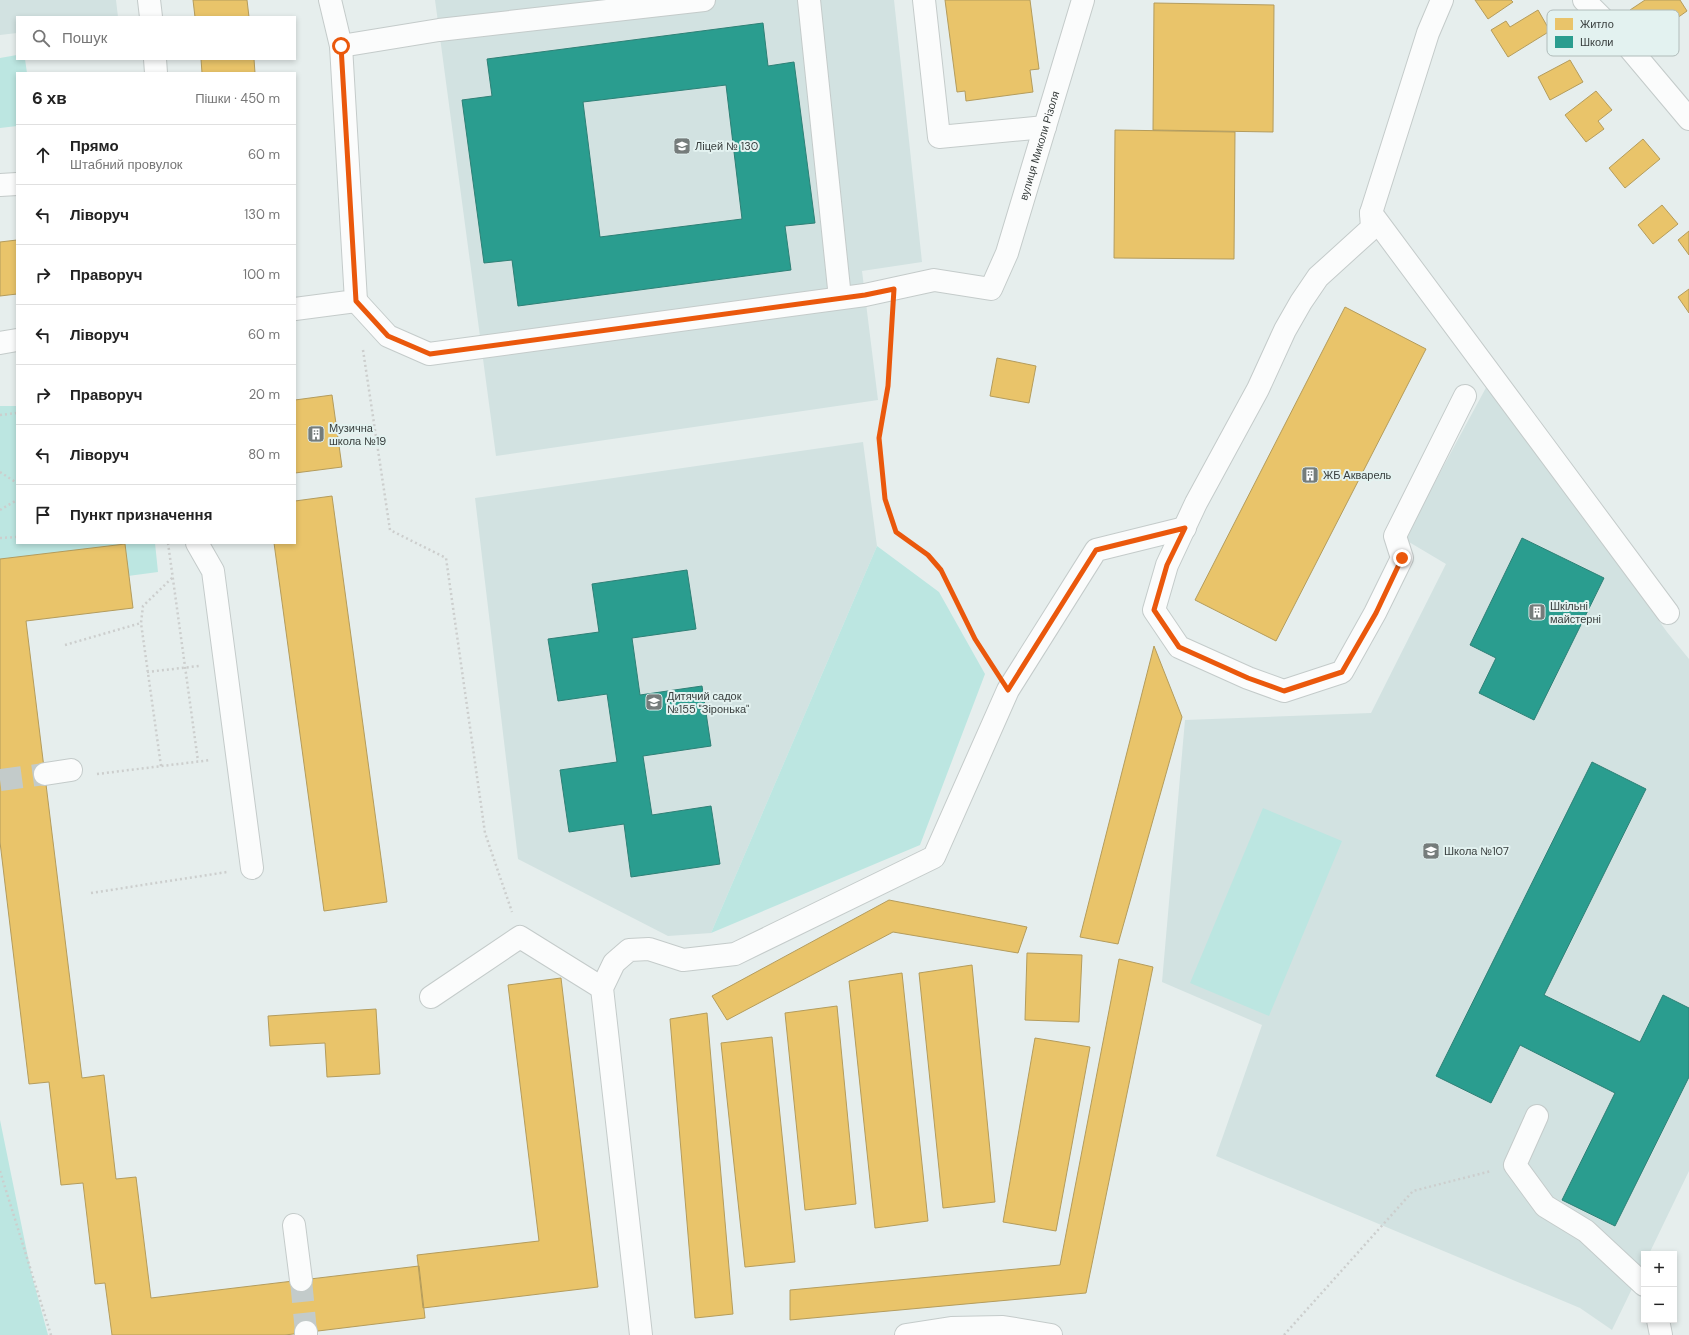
<!DOCTYPE html>
<html lang="uk">
<head>
<meta charset="utf-8">
<style>
	:root { --surface:#fff; --page:#f6f6f6; --text:#222; --muted:#767676; --line:#e0e0e0 }
	body { margin:0; font-family:"DM Sans",sans-serif; background:var(--page); color:var(--text) }
	.controls { position:absolute; right:12px; bottom:12px; display:grid; overflow:hidden; border-radius:0px; box-shadow:0 2px 6px #0003 }
	.controls button { width:36px; height:36px; display:grid; place-items:center; padding:0; border:0; border-bottom:1px solid var(--line); background:var(--surface); color:var(--text); font:20px sans-serif }
	.stop { position:absolute; width:12px; height:12px; margin:-9px; border:3px solid #ea580c; border-radius:50%; background:#fff }
	.stop.end { background:#ea580c; border-color:#fff; box-shadow:0 1px 4px #0008 }
	.list { margin:0; padding:0; list-style:none }
	h2 { display:flex; justify-content:space-between; align-items:center; height:52px; margin:0; padding:0 16px; font-size:17px }
	h2 small { font-size:13px; font-weight:400; color:var(--muted) }
	.list li { display:grid; grid-template-columns:26px 1fr auto; gap:12px; align-items:center; box-sizing:border-box; height:60px; padding:0 16px; border-top:1px solid var(--line) }
	.list b { display:block; font-size:15px; white-space:nowrap }
	.list p { margin:0; font-size:13px; white-space:nowrap; color:var(--muted) }
	.list em { font-size:13px; font-style:normal; color:var(--muted) }
	.icon { flex:none; width:22px; height:22px; fill:none; stroke:currentColor; stroke-width:2; stroke-linecap:round; stroke-linejoin:round }
	.map { position:relative; flex:none; width:1689px; height:1335px; overflow:hidden }
	.search { position:absolute; background:var(--surface); box-shadow:0 2px 6px #0003; left:16px; top:16px; width:280px; height:44px; display:flex; align-items:center; gap:10px; box-sizing:border-box; padding:0 14px; border-radius:0px; color:var(--muted); font-size:15px }
	.panel { position:absolute; background:var(--surface); box-shadow:0 2px 6px #0003; left:16px; top:72px; width:280px; height:472px; border-radius:0px }
	.map>svg:first-child { display:block }
</style>
</head>
<body>
<div class="map">
<svg width="1689" height="1335" viewBox="0 0 1689 1335">
	<rect width="100%" height="100%" fill="#e6eeed"/>
	<path fill="#d2e2e1" d="M0,0H116L118,17H17V33L0,35Z
		M435,0H894L922,262L862,271L878,400L496,456Z
		M1488,384L1667,632L1689,659V1171L1649,1254H1644V1264L1612,1330L1580,1308L1216,1156L1262,1025L1162,982L1185,720L1371,713L1446,564L1409,542L1407,537L1410,528Z
		M863,442L877,546L711,933L668,936L518,859L475,498Z"/>
	<path fill="#bce6e1" d="M17,55V59H25L27,73H17V126L0,128V58Z
		M0,406H17V543H155L158,572L0,593Z
		M877,546L939,592L985,674L920,845L711,933Z
		M1263,808L1342,841L1269,1016L1190,983Z
		M0,1120L31,1272L48,1335H0Z"/>
	<path fill="#e9c46a" stroke="#b49c5c" d="M193,0H247L249,17H195Z
		M945,0H1030L1039,69L1030,70L1033,92L966,101L965,91L957,92Z
		M1475,0H1511L1513,2L1488,19Z
		M1645,0H1680L1687,11L1649,38L1630,10Z
		M1154,3L1274,5L1273,132L1153,130Z
		M1538,10L1550,31L1508,57L1491,30L1506,21L1510,27Z
		M201,59H254L255,73H202Z
		M1570,60L1583,82L1550,100L1538,77Z
		M1596,91L1612,110L1598,121L1604,129L1586,142L1565,115Z
		M1115,130L1235,132L1234,259L1114,258Z
		M1643,139L1660,159L1625,188L1609,168Z
		M1662,205L1678,224L1653,244L1638,225Z
		M1689,231V255L1678,240Z
		M17,240V294L0,296V242Z
		M1689,289V313L1678,297Z
		M1345,307L1426,349L1276,641L1195,600Z
		M997,358L1036,366L1029,403L990,396Z
		M332,395L342,467L295,473V400Z
		M332,496L387,902L324,911L274,543H295V501Z
		M125,544L133,608L26,621L82,1078L104,1075L116,1179L136,1177L151,1298L419,1266L425,1318L285,1335H112L105,1283L95,1284L83,1183L61,1185L49,1082L29,1084L0,842V559Z
		M1154,646L1182,717L1118,944L1080,937Z
		M889,900L1027,927L1018,953L893,932L727,1020L712,996Z
		M1027,953L1082,955L1079,1022L1025,1020Z
		M1119,959L1153,967L1086,1293L790,1320V1290L1060,1265Z
		M972,965L995,1202L943,1208L919,973Z
		M902,973L928,1221L875,1228L849,981Z
		M561,978L598,1287L423,1308L417,1255L539,1241L508,985Z
		M837,1006L856,1204L805,1210L785,1013Z
		M376,1009L380,1074L327,1077L325,1043L270,1046L268,1016Z
		M707,1013L733,1314L695,1318L670,1019Z
		M772,1037L795,1262L745,1267L721,1043Z
		M1035,1038L1090,1047L1056,1231L1003,1222Z"/>
	<path fill="#2a9d8f" stroke="#2e8076" fill-rule="evenodd" d="M763,23L768,66L794,62L815,223L785,226L791,270L518,306L512,260L484,263L462,100L492,96L487,59ZM726,85L742,219L600,237L583,102Z
		M1522,538L1604,578L1534,720L1479,693L1496,658L1470,645Z
		M687,570L696,629L632,638L640,695L702,686L711,746L643,756L652,815L711,806L720,864L631,877L624,824L569,832L560,770L617,762L607,694L558,701L548,639L599,632L592,584Z
		M1592,762L1646,789L1544,995L1640,1042L1663,995L1689,1008V1077L1615,1226L1562,1200L1615,1093L1520,1045L1491,1103L1436,1076Z"/>
	<g fill="none" stroke-linecap="round" stroke-linejoin="round">
		<path stroke="#c3cbca" stroke-width="22" stroke-dasharray="22 11" stroke-linecap="butt" d="M0,780L45,774
			M301,1280L306,1332"/>
		<g stroke="#c4cbca" stroke-width="24">
			<g id="minor">
				<path d="M149,0L151,17"/>
				<path d="M809,0L840,298"/>
				<path d="M924,0L939,137L1045,127"/>
				<path d="M1442,0L1428,33L1371,213L1372,228L1318,277L1301,302L1285,330L1258,389L1196,503L1167,565L1154,610L1179,647L1248,678L1284,691L1342,672L1375,613L1402,558L1395,536L1465,396"/>
				<path d="M1584,0L1615,31L1689,119"/>
				<path d="M341,46L439,30L704,0"/>
				<path d="M155,59L156,73"/>
				<path d="M0,185L17,184"/>
				<path d="M1371,213L1668,613"/>
				<path id="s1" d="M356,301L388,336L429,354L865,295L934,280L991,289L1007,253L1083,0"/>
				<path d="M295,309L356,301L341,46L330,0"/>
				<path d="M0,343L17,340"/>
				<path d="M197,543L213,571L252,868"/>
				<path d="M45,774L71,770"/>
				<path d="M431,997L520,937L602,988"/>
				<path d="M1537,1116L1515,1165L1545,1206L1586,1231L1644,1285"/>
				<path d="M294,1225L301,1280"/>
				<path d="M1658,1320L1661,1335"/>
				<path d="M306,1332V1335"/>
				<path d="M641,1335L602,988L614,963L629,950L649,949L683,960L735,954L934,857L1008,690L1096,550L1185,528"/>
				<path d="M906,1335L951,1328L1003,1327L1051,1335"/>
			</g>
		</g>
		<path stroke="#cccecd" stroke-width="2.5" stroke-dasharray="2 3" stroke-linecap="butt" d="M892,316L888,386L879,438L885,499L897,532L928,555L941,570L975,639L992,665
			M363,350L390,530L446,558L485,833L512,912
			M0,415L17,413
			M0,472L17,483
			M0,510L17,500
			M0,538L17,537
			M168,543L198,761
			M65,645L141,623
			M147,672L199,666
			M161,766L141,623L143,606L173,577
			M97,774L211,760
			M91,893L227,872
			M0,1171L51,1335
			M1284,1335L1413,1191L1491,1171"/>
		<use href="#minor" stroke="#fbfcfc" stroke-width="22"/>
	</g>
	<g fill="none" stroke-linecap="round" stroke-linejoin="round">
		<path stroke="#ea580c" stroke-width="5" d="M341,46L356,301L388,336L430,354L865,295L894,289L888,386L879,438L885,499L896,532L928,555L941,570L975,639L1008,690L1096,550L1185,528L1167,565L1154,610L1179,647L1248,678L1284,691L1342,672L1376,613L1402,558"/>
	</g>
	<defs>
		<g id="school-square" transform="scale(0.9)"><rect x="-9" y="-9" width="18" height="18" rx="4" fill="#757c7b" stroke="#e3f2f0"/><path d="M0-5L7-2L0 1L-7-2ZM-4 1L0 2.5L4 1V4Q0 6-4 4Z" fill="#fff"/></g>
		<g id="building-square" transform="scale(0.9)"><rect x="-9" y="-9" width="18" height="18" rx="4" fill="#757c7b" stroke="#e3f2f0"/><path d="M-4-6H4V6H1V3H-1V6H-4ZM-2.5-4.3h1.7v1.8h-1.7ZM.8-4.3h1.7v1.8H.8ZM-2.5-1h1.7V.8h-1.7ZM.8-1h1.7V.8H.8Z" fill="#fff"/></g>
	</defs>
	<g fill-rule="evenodd">
		<use href="#school-square" x="682" y="146"/>
		<use href="#building-square" x="316" y="434"/>
		<use href="#building-square" x="1310" y="475"/>
		<use href="#building-square" x="1537" y="612"/>
		<use href="#school-square" x="654" y="702"/>
		<use href="#school-square" x="1431" y="851"/>
	</g>
	<g text-anchor="middle" stroke-width="4" stroke-linejoin="round" paint-order="stroke">
		<g font-size="11" fill="#383e3d" stroke="#e3f2f0">
			<text dy="4" stroke="none"><textPath href="#s1" startOffset="812">вулиця Миколи Різоля</textPath></text>
		</g>
		<g font-size="11" fill="#383e3d" stroke="#e3f2f0" text-anchor="start">
			<text x="695" y="150">Ліцей № 130</text>
			<text x="329" y="432">Музична<tspan x="329" dy="13">школа №19</tspan></text>
			<text x="1323" y="479">ЖБ Акварель</text>
			<text x="1550" y="610">Шкільні<tspan x="1550" dy="13">майстерні</tspan></text>
			<text x="667" y="700">Дитячий садок<tspan x="667" dy="13">№155 "Зіронька"</tspan></text>
			<text x="1444" y="855">Школа №107</text>
		</g>
	</g>
	<rect x="1547" y="10" width="132" height="46" rx="6" fill="#e3f2f0" stroke="#b0bcba" stroke-width="1"/>
	<rect x="1555" y="18" width="18" height="12" fill="#e9c46a"/>
	<rect x="1555" y="36" width="18" height="12" fill="#2a9d8f"/>
	<g font-size="11" fill="#383e3d">
		<text x="1580" y="28">Житло</text>
		<text x="1580" y="46">Школи</text>
	</g>
</svg>
<div class="controls">
<button>+</button>
<button>−</button>
</div>
<div class="stop" style="left:341px;top:46px"></div>
<div class="stop end" style="left:1402px;top:558px"></div>
<div class="search"><svg class="icon" aria-label="search" viewBox="0 0 24 24"><circle cx="10" cy="10" r="6"/><path d="M15 15l6 6"/></svg>Пошук</div>
<section class="panel">
<h2>6 хв<small>Пішки · 450 m</small></h2>
<ul class="list">
<li><svg class="icon" aria-label="ahead" viewBox="0 0 24 24"><path d="M12 20V5M6 11l6-6 6 6"/></svg><div><b>Прямо</b><p>Штабний провулок</p></div><em>60 m</em></li>
<li><svg class="icon" aria-label="left" viewBox="0 0 24 24"><path d="M17 20v-9H6M10 6l-5 5 5 5"/></svg><div><b>Ліворуч</b></div><em>130 m</em></li>
<li><svg class="icon" aria-label="right" viewBox="0 0 24 24"><path d="M7 20v-9h11M14 6l5 5-5 5"/></svg><div><b>Праворуч</b></div><em>100 m</em></li>
<li><svg class="icon" aria-label="left" viewBox="0 0 24 24"><path d="M17 20v-9H6M10 6l-5 5 5 5"/></svg><div><b>Ліворуч</b></div><em>60 m</em></li>
<li><svg class="icon" aria-label="right" viewBox="0 0 24 24"><path d="M7 20v-9h11M14 6l5 5-5 5"/></svg><div><b>Праворуч</b></div><em>20 m</em></li>
<li><svg class="icon" aria-label="left" viewBox="0 0 24 24"><path d="M17 20v-9H6M10 6l-5 5 5 5"/></svg><div><b>Ліворуч</b></div><em>80 m</em></li>
<li><svg class="icon" aria-label="arrive" viewBox="0 0 24 24"><path d="M6 21V4h12l-3 4 3 4H6"/></svg><div><b>Пункт призначення</b></div></li>
</ul>
</section>
</div>
</body>
</html>
